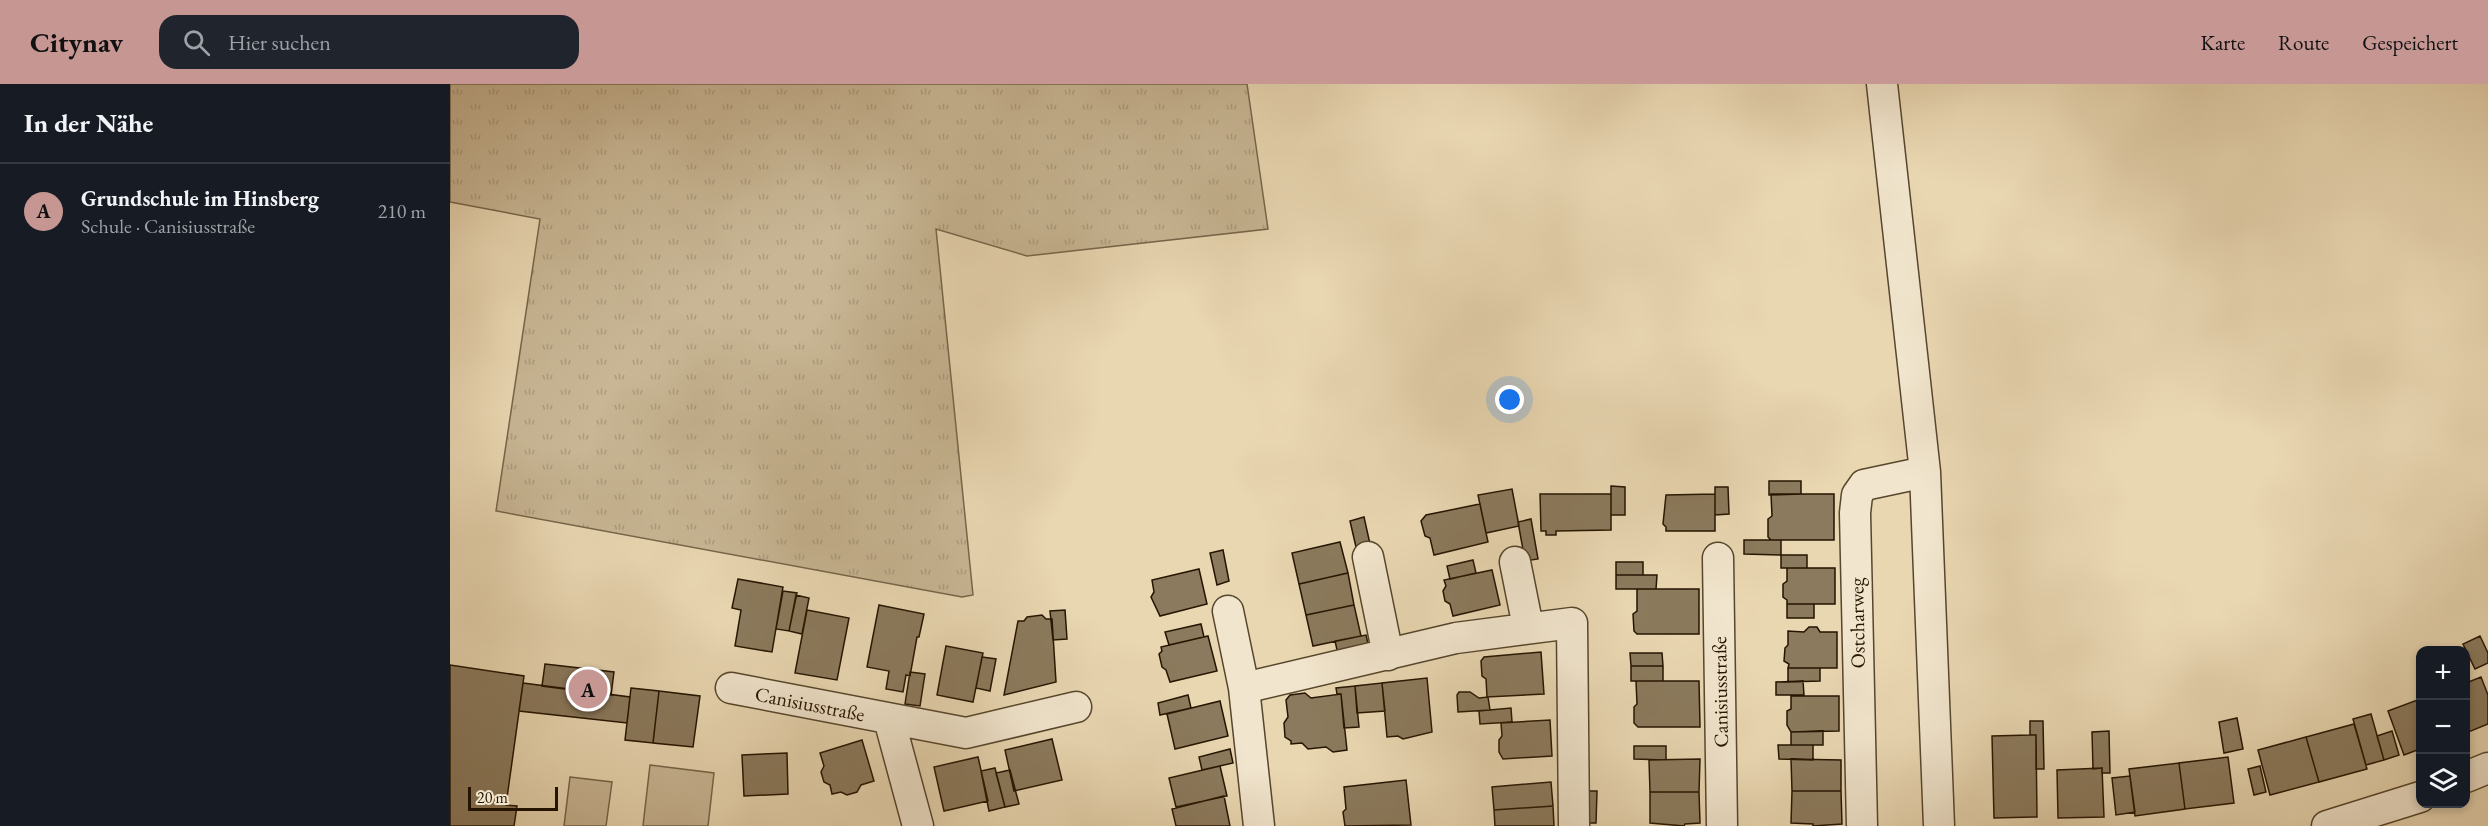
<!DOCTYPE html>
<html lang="de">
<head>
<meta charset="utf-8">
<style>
	:root { --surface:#171b24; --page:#20242c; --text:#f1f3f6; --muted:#9ea1a6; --line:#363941; --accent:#c59692 }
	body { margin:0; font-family:"EB Garamond",serif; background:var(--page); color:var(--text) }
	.controls { position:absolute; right:18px; bottom:18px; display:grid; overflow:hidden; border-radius:12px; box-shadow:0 3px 9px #0003 }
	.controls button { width:54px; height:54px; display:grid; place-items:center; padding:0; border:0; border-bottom:2px solid var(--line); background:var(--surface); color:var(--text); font:30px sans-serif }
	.scale { position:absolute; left:18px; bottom:15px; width:90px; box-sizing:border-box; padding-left:6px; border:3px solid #251500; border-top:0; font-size:16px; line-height:21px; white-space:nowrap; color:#251500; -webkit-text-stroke:4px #f1e5cd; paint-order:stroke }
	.you { position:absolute; left:1060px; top:316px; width:21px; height:21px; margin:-15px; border:4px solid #fff; border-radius:50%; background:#1a73e8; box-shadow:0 0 0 9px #1a73e833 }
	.badge { display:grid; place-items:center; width:39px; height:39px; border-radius:50%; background:var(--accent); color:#111; font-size:20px; font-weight:700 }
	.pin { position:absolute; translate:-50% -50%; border:3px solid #fff; box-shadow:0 2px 6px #0006 }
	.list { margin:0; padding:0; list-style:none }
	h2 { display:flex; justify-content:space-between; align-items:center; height:78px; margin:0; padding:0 24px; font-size:26px }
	h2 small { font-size:20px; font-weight:400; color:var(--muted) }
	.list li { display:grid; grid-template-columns:39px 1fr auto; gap:18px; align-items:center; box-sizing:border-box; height:96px; padding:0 24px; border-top:2px solid var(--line) }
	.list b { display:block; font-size:22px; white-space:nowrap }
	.list p { margin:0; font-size:20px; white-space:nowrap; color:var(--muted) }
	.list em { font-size:20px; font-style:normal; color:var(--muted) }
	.icon { flex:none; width:33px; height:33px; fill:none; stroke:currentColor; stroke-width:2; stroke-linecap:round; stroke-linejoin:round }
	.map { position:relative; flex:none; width:2038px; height:742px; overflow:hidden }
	header { display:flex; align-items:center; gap:36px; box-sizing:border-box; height:84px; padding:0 30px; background:var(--accent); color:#111 }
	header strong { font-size:28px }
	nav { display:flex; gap:33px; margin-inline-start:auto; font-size:21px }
	.search { width:420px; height:54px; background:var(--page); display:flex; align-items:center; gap:15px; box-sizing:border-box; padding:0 21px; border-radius:18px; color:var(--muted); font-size:22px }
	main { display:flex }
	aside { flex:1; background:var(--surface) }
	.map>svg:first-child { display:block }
</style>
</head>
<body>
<header>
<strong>Citynav</strong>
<div class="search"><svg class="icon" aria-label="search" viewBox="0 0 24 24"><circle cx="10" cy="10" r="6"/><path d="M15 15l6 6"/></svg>Hier suchen</div>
<nav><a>Karte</a><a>Route</a><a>Gespeichert</a></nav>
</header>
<main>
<aside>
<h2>In der Nähe<small></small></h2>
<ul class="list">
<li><span class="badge">A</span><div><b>Grundschule im Hinsberg</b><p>Schule · Canisiusstraße</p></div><em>210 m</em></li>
</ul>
</aside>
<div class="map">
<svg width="2038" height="742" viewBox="0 0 2038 742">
	<defs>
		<pattern id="grass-tufts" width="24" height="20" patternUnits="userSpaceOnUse" patternTransform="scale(1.5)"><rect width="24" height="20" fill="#c8b694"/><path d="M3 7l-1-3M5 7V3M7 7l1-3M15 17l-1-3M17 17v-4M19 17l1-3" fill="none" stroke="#ac9c7e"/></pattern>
	</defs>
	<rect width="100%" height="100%" fill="#e9d7b2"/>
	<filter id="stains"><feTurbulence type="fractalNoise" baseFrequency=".00333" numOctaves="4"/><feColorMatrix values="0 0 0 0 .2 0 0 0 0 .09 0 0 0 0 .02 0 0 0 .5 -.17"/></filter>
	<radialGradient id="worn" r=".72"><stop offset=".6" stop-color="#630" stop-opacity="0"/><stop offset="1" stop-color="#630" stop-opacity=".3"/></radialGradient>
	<path fill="url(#grass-tufts)" stroke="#76664a" stroke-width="1.5" d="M0,0H797L818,145L577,172L486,145L523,511L512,513L46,427L90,135L0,118Z"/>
	<path fill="#c8b694" stroke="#76664a" stroke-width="1.5" d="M200,681L264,689L258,742H193Z
		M120,693L162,698L156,742H114Z"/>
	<path fill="#8b7a5d" stroke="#251500" stroke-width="1.5" d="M1319,397H1351V410L1319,411Z
		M1161,402L1175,403V431H1161Z
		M1265,403H1278L1279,430L1265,431Z
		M1062,405L1069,442L1036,449L1028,411Z
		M1090,410H1161V446L1106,447V451H1096V447H1091Z
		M1265,410V447H1216V443L1213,440L1216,411Z
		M1321,410H1384V456H1321L1318,453V435L1322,432Z
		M1030,420L1038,458L984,471L980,454L975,452L971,437L976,431Z
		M914,433L920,460L906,463L900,437Z
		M1081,435L1088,475L1075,477L1068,438Z
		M1294,456H1331V471L1294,470Z
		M890,458L898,489L849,500L842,469Z
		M773,466L779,497L767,501L760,469Z
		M1331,471H1357V484H1331Z
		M1023,476L1026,489L1000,495L997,482Z
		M1166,478H1193V491H1166Z
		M1337,484H1385V520H1337V516L1333,513V500L1337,497Z
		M749,485L757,520L710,532L701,513L704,508L702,496Z
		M1042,486L1050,521L1003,532L1000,520L995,517L993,507L996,502L994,496Z
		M898,489L904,521L856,531L849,500Z
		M1166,491H1207L1206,505H1166Z
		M288,495L333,503L322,568L285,562L291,526L282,524Z
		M1187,505H1249V550H1187L1184,547L1183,530L1187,527Z
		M333,507L347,509L339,547L326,545Z
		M346,511L359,514L352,550L339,547Z
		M1337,520H1364V534H1337Z
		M429,521L474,530L469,553H467L460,592L456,591L453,608L436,605L439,587L417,583Z
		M904,521L911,552L863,562L856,531Z
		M357,526L399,534L387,596L345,589Z
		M615,526L617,555L603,556L600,527Z
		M592,531L596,535H602L606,598L554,611L568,537H574L577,533Z
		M751,540L754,553L719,561L715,548Z
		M1359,543H1367L1370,548H1387V584H1338L1339,580L1334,577L1335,564L1338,561V547L1354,548Z
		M916,551L919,564L888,570L885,557Z
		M758,552L767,587L720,598L716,586L712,583L709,570L712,567L711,563Z
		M2030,552L2038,569V579L2025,585L2013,560Z
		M496,562L533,569L523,618L487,611Z
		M1091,568L1094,610L1037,613L1036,595L1032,592L1031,577L1034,573Z
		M1180,569H1212L1213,582H1181Z
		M532,573L546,575L540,607L526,604Z
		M95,580L164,588L161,611L92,602Z
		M0,581L74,592L56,721L67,722L64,742H0Z
		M1181,582H1213V597H1181Z
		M1338,584H1370V597L1338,598Z
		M460,588L475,590L470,622L455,620Z
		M2031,593L2038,611V640L2016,649V599Z
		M977,594L982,648L953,655L948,652L937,653L932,599Z
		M1186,597H1249L1250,643H1188L1184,639V623L1187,620Z
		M1353,597L1354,611H1326V598Z
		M73,599L180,613L177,639L69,627Z
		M932,599L935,627L907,629L905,602Z
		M905,602L909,643L894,644L891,610H887L886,604Z
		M181,604L209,607L203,659L175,656Z
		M209,607L250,612L243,663L203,659Z
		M1009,608H1020L1029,614L1038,613L1040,626L1008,628L1007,611Z
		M855,609L861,614L891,610L897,666L883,668L876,663L858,665L852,659L841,660V657L835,653L834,639L838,633L836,616L840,611Z
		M738,611L741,624L710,631L708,619Z
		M1341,612H1389V647L1341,648L1337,641V627L1341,625Z
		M1970,615V665L1954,671L1938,627Z
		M770,617L778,652L725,665L717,630Z
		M1061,624L1062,638L1030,640L1029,627Z
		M1921,630L1934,676L1916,681L1903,635Z
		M1787,634L1793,665L1774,669L1769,638Z
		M1100,636L1102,672L1053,675L1049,668V656L1052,652L1051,639Z
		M1580,637H1593L1594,685H1586V651H1580Z
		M1904,640L1917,685L1869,698L1856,653Z
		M1373,647V661H1341V648Z
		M1659,647L1660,689H1652V684L1643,685L1642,648Z
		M1942,647L1949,671L1934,676L1927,652Z
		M1580,651H1586L1587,733L1544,734L1542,652Z
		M1856,653L1869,698L1820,711L1808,666Z
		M602,655L612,696L564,707L555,666Z
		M412,656L424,697L411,701L407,708L397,711L391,708L382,710L380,701L374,698L371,688L374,682L370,669Z
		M1328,661H1363V676L1329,675Z
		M1184,662H1216V676L1184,675Z
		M780,665L783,679L752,686L749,673Z
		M337,669L338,710L294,712L292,671Z
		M528,673L538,717L494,727L484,683Z
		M1778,673L1784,719L1735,725L1729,679Z
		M1250,675L1249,708H1200L1199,676Z
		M1341,675L1391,676V707H1342Z
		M1729,679L1735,725L1685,732L1679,685Z
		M770,682L777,712L726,723L719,694Z
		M1810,682L1816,708L1804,711L1798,685Z
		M545,684L555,723L539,727L531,687Z
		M1652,684L1654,733L1608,734L1607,686Z
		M560,686L569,720L555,723L546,689Z
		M1680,692L1685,728L1666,731L1662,694Z
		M956,696L961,741L895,742L893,728L896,725L894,703Z
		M1101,698L1103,722L1044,726L1042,703Z
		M1134,707H1147L1146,739H1133Z
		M1342,707H1391L1392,740L1363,742V740L1341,739Z
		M1200,708H1249L1250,739L1235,740L1234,742L1200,739Z
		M774,712L780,742H726L722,725Z
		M1103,722L1104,742H1045L1044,726Z"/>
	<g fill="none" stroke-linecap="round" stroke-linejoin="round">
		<g stroke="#56462c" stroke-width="33">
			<path id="street" d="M1432,0L1475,388L1489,742
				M918,473L938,571
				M1268,474L1272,742
				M1065,478L1078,543
				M778,527L794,604
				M281,604L516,649L626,623
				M439,635L468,742
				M2016,693L2038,684
				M809,742L794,604L1006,554L1122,539L1124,742
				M1412,742L1405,429L1407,411L1414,401L1475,388
				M1877,742L1970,713"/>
		</g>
		<use href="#street" stroke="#f1e5cd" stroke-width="30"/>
	</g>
	<g text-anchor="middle" stroke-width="4.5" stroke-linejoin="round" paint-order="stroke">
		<g font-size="20" fill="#251500" stroke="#f1e5cd">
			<text transform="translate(1407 539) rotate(-91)" y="7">Ostcharweg</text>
			<text transform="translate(1270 608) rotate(-91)" y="7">Canisiusstraße</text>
			<text transform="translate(360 620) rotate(11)" y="7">Canisiusstraße</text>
		</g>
	</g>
	<rect width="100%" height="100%" filter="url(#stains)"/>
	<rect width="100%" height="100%" fill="url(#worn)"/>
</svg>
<div class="controls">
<button>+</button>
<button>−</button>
<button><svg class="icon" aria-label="layers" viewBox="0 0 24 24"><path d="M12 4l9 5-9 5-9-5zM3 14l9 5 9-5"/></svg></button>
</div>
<div class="scale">20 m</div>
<div class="you"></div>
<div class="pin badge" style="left:138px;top:605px">A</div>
</div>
</main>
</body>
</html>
